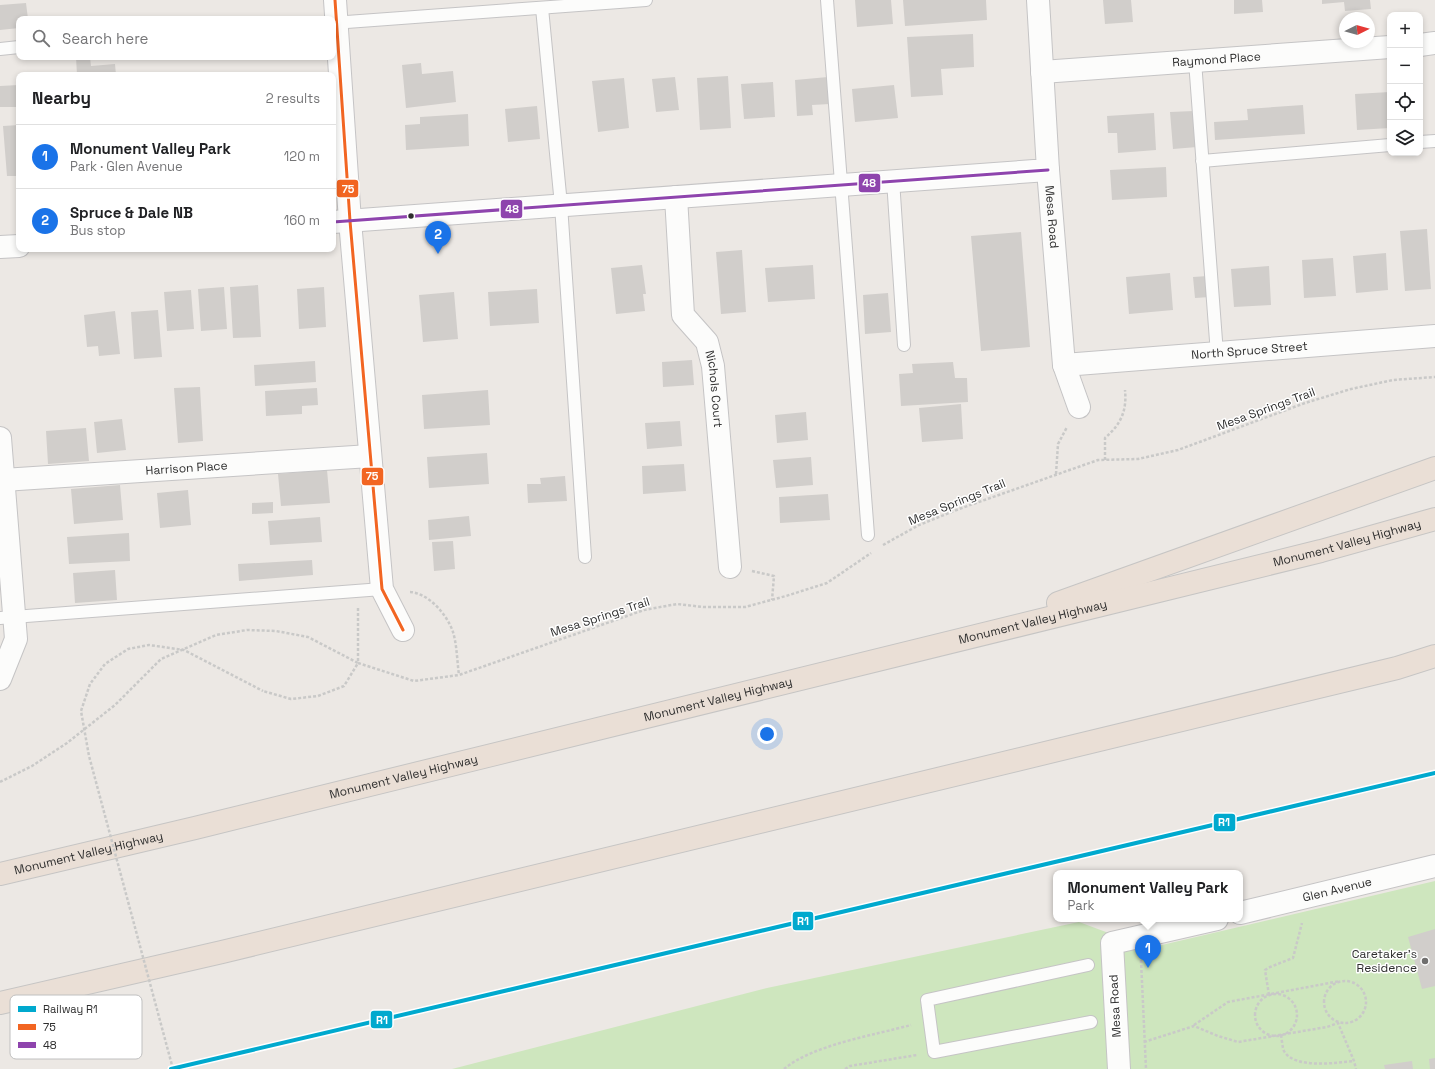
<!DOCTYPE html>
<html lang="en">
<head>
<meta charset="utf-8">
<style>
	:root { --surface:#fff; --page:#f2f2f2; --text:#202124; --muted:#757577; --line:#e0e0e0; --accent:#1a73e8 }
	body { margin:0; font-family:"Space Grotesk",sans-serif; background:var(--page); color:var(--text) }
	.controls { position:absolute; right:12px; top:12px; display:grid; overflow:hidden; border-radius:8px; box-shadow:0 2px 6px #0003 }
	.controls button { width:36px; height:36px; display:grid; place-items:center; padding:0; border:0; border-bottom:1px solid var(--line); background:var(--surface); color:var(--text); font:20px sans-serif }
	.compass { position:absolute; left:1339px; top:12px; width:36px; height:36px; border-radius:50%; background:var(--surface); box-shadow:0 2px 6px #0003; rotate:85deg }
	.you { position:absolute; left:767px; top:734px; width:14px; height:14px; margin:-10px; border:3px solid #fff; border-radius:50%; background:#1a73e8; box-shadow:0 0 0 6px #1a73e833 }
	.badge { display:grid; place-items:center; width:26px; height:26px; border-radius:50%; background:var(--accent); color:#fff; font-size:13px; font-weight:700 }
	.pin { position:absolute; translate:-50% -33px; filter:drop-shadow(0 1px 2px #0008) }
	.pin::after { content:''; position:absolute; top:21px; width:14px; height:12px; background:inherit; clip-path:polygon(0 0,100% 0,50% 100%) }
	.popup { position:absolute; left:1053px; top:870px; width:190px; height:52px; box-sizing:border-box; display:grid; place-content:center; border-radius:8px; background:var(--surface); filter:drop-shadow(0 1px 3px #0005); font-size:13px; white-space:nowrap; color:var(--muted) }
	.popup b { font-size:15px; color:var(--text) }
	.popup::after { content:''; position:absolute; left:50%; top:100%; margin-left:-8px; border:8px solid transparent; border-top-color:var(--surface) }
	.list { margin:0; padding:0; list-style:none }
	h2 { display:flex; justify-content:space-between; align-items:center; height:52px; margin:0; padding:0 16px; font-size:17px }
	h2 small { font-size:13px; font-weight:400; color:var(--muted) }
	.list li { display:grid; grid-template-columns:26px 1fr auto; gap:12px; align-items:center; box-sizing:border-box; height:64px; padding:0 16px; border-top:1px solid var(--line) }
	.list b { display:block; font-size:15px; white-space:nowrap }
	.list p { margin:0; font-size:13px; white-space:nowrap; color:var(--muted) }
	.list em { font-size:13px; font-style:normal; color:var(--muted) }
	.icon { flex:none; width:22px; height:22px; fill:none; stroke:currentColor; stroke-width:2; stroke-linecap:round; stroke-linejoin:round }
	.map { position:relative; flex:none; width:1435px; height:1069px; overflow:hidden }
	.search { position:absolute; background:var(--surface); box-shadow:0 2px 6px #0003; left:16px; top:16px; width:320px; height:44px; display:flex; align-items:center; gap:10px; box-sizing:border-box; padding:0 14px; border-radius:8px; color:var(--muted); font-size:15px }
	.panel { position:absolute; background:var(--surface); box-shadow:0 2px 6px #0003; left:16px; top:72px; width:320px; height:180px; border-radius:8px }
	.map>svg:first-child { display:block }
</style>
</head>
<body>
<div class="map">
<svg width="1435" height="1069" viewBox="0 0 1435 1069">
	<rect width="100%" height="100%" fill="#ece8e4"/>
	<path fill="#cee6be" d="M1435,881V1069H452L767,988L1079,922L1149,948Z"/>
	<path fill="#d1cecb" d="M855,0H891L893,24L857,27Z
		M903,0H986L987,20L905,26Z
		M1103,0H1131L1133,22L1105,24Z
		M1234,0H1262L1263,12L1234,14Z
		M1322,0H1370L1371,9L1345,11L1344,2L1322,4Z
		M26,3L28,19H19V28L0,30V5Z
		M973,34L974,67L941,69L943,95L911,97L907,37Z
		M76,57H90L91,66L115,64L116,75H77Z
		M421,63L422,74L453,71L456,102L406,108L402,65Z
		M728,76L731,128L700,130L697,78Z
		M675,77L679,110L656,112L652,79Z
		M828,77L830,104L812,105L813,115L797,116L795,80Z
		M624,78L629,128L598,132L592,81Z
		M773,82L775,117L744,119L741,84Z
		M19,85V107H0V86Z
		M894,85L898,118L855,122L852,89Z
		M1390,92V128L1357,130L1355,94Z
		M1303,105L1305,134L1215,140L1214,122L1248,120L1247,109Z
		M537,106L540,139L508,142L505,109Z
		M1194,111L1197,147L1173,149L1170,112Z
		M1154,113L1156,150L1118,153L1117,133H1108L1107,116Z
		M468,114L469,146L406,150L405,125L420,124V117Z
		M19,125V176H7L3,126Z
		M1166,167L1167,197L1112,200L1110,170Z
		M1427,229L1431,289L1405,291L1400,231Z
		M1021,232L1030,347L981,351L971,236Z
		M742,250L746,312L721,314L716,252Z
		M1386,253L1388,290L1356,293L1353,256Z
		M1333,258L1336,296L1304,298L1302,260Z
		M642,265L646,294H643L645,311L616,314L611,268Z
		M813,265L815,299L768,302L765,268Z
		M1269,266L1271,305L1234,307L1231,269Z
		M1170,273L1173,310L1129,314L1126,277Z
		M1208,276L1210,297L1195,298L1193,277Z
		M258,285L261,337L233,338L230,287Z
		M224,287L227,329L201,331L198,289Z
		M324,287L326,327L299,329L297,289Z
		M537,289L539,323L490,326L488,292Z
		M191,290L194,329L167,331L164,292Z
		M454,292L458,339L423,342L419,295Z
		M888,293L891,332L865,334L863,295Z
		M158,310L162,357L134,359L131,312Z
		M115,311L120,354L99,356L98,346L87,347L84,315Z
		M692,360L694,385L663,387L662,362Z
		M315,361L316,382L255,386L254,365Z
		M953,362L955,378H967L968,402L901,406L899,374L913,373L912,364Z
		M200,387L203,441L178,443L174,388Z
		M317,388L318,405L302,406V414L266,416L265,391Z
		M488,390L490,425L424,429L422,395Z
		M961,404L963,439L922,442L919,408Z
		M806,412L808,440L777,443L775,415Z
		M122,419L126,450L97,453L94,422Z
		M680,421L682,446L647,449L645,423Z
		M86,428L89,461L48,464L46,431Z
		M487,453L489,484L429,488L427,457Z
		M811,457L813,485L776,488L773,460Z
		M684,464L686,491L643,494L642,466Z
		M327,470L330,503L281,506L278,474Z
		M565,476L567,501L528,503L527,484H541L540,478Z
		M120,485L123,520L74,524L71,489Z
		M188,490L191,525L160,528L157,493Z
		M828,494L830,520L780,523L779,497Z
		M273,502V513L252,514V503Z
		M469,516L471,536L429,540L428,520Z
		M320,517L322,542L270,545L268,521Z
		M129,533L130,561L69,564L67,537Z
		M453,541L455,569L434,571L432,542Z
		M312,560L313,575L239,581L238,564Z
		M115,570L117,600L75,603L73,573Z
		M1435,929V986L1422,989L1408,937Z
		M1435,1058V1069H1430L1429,1059Z
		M1412,1061L1413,1069H1385L1384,1065Z"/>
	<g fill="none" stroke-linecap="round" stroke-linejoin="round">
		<g stroke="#c5c4c5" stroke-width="14">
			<path id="lane" d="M827,0L868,535
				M542,8L561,205L585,557
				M333,23L646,0
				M0,49L19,47
				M1195,61L1217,354
				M1420,142L1435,141
				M1202,161L1390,145
				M893,180L904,345
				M0,618L382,589
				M1088,965L927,1000L934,1052L1091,1022"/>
		</g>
		<g stroke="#c5c4c5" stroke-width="24">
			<g id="street">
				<path d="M335,0L350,221L382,589L403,630"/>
				<path d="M1420,45L1435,43"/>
				<path id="s1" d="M1042,72L1390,47"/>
				<path id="s2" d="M1048,170L1064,365L1079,407"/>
				<path id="s3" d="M676,197L683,315L707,342L713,366L730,567"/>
				<path id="s4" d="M1064,365L1435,336"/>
				<path d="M0,438L16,639L0,679"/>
				<path id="s5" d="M3,480L370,456"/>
			</g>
		</g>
		<g stroke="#c5c4c5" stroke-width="24">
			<g id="secondary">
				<path d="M333,222L1048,170L1038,0"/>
				<path d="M0,247L19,246"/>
				<path id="s6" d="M1240,913L1435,866"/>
				<path d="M1119,1069L1112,943L1217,919"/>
			</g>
		</g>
		<g stroke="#c6c5c4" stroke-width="24">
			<g id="highway">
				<path d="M1058,603L1435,468"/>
				<path id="s7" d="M0,874L195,828L1321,551L1435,519"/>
				<path d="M0,1003L222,952L1397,668L1435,656"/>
			</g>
		</g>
		<path stroke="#c9c9c8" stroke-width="2.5" stroke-dasharray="3 2" stroke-linecap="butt" d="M1105,460V438C1121,424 1127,411 1125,390
			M1056,474L1058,444L1067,427
			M883,545L919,525L959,509L1098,460L1138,459L1178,450L1305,403L1351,389L1393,380L1435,377
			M752,571L774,576L772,600
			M410,592C428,593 447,614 453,632C457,645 457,661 459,675
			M358,608V663L414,681L459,675L644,610L677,604L703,607H745L786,596L827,583L871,553
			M0,782L32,766L67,743L115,705L161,659L216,635L247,630L276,631L308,637L358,663L344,686L318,696L291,699L263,691
			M1141,960L1146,1069
			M1324 1002a21 21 0 1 1 42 0a21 21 0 1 1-42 0Z
			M1255 1015a21 21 0 1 1 42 0a21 21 0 1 1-42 0Z
			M1269,995L1265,970L1270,967L1293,958L1302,923
			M1194,1025L1228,1002L1340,981
			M1281,1035C1282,1040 1282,1046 1284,1051C1294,1069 1335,1063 1354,1061
			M1144,1042L1194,1026L1218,1036L1238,1042L1327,1027L1338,1023L1354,1061L1356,1069
			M784,1069C812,1045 875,1035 911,1025
			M845,1069L850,1066L917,1055"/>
		<use href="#lane" stroke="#fcfcfb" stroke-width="12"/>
		<use href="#street" stroke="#fcfcfb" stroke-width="22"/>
		<use href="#secondary" stroke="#fcfcfb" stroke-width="22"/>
		<use href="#highway" stroke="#eadfd6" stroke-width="22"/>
		<path stroke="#c9c9c8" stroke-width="2.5" stroke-dasharray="3 2" stroke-linecap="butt" d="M173,1069L89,756L81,711L90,684L105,664L128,649L149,645L184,650L263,691"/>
		<g stroke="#fff" stroke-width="6">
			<path id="bus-1" d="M335,0L350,221L382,589L403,630"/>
		</g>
		<g stroke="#fff" stroke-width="6">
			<path id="bus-2" d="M333,222L1048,170"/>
		</g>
		<use href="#bus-1" stroke="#f26522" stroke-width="3"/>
		<use href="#bus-2" stroke="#8e44ad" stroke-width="3"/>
		<g stroke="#fff" stroke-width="7">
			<path id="rail-1" d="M171,1069L1435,773"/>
		</g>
		<use href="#rail-1" stroke="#00a9ce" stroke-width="4"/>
	</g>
	<circle fill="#2e2e2e" stroke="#fff" stroke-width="1.5" cx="411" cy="216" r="3.5"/>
	<circle fill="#706f6e" stroke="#fff" stroke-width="1.5" cx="1425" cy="961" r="4"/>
	<g text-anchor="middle" stroke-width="3" stroke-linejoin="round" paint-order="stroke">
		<g font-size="12" fill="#2e2e2e" stroke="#fff">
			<text dy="4" stroke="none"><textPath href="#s1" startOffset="175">Raymond Place</textPath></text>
			<text dy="4" stroke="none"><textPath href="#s2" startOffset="47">Mesa Road</textPath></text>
			<text dy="4" stroke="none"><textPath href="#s4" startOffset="186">North Spruce Street</textPath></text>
			<text dy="4" stroke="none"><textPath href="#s3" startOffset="202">Nichols Court</textPath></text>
			<text transform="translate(1266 409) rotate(-20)" y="4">Mesa Springs Trail</text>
			<text dy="4" stroke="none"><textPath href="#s5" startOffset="184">Harrison Place</textPath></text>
			<text transform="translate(957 502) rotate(-22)" y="4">Mesa Springs Trail</text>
			<text dy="4" stroke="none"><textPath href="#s7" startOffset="1387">Monument Valley Highway</textPath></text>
			<text transform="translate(600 617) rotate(-18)" y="4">Mesa Springs Trail</text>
			<text dy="4" stroke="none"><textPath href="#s7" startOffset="1063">Monument Valley Highway</textPath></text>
			<text dy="4" stroke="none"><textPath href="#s7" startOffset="739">Monument Valley Highway</textPath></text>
			<text dy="4" stroke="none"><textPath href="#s7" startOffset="415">Monument Valley Highway</textPath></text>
			<text dy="4" stroke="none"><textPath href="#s7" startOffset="91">Monument Valley Highway</textPath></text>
			<text dy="4" stroke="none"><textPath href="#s6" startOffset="100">Glen Avenue</textPath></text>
			<text transform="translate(1115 1006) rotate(-93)" y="4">Mesa Road</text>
		</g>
		<g font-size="12" fill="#2e2e2e" stroke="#fff" text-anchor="end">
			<text x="1417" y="958">Caretaker's<tspan x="1417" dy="14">Residence</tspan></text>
		</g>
	</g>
	<rect x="10" y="995" width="132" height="64" rx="6" fill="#fff" stroke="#c0c0c0" stroke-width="1"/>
	<rect x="18" y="1006" width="18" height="6" fill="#00a9ce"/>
	<rect x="18" y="1024" width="18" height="6" fill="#f26522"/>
	<rect x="18" y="1042" width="18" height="6" fill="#8e44ad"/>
	<g font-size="11" fill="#2e2e2e">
		<text x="43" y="1013">Railway R1</text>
		<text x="43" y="1031">75</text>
		<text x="43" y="1049">48</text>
	</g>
	<g stroke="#fff" stroke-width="1.5">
		<rect x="858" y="173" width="23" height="20" rx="4" fill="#8e44ad"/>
		<rect x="336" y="179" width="23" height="19" rx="4" fill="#f26522"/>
		<rect x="500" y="199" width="23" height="20" rx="4" fill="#8e44ad"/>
		<rect x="361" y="467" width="23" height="19" rx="4" fill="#f26522"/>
		<rect x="1213" y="813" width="23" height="19" rx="4" fill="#00a9ce"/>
		<rect x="792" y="911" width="22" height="20" rx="4" fill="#00a9ce"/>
		<rect x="370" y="1010" width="23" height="19" rx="4" fill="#00a9ce"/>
	</g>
	<g font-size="11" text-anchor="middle" font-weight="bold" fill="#fff">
		<text x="869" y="187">48</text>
		<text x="348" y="193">75</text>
		<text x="512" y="213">48</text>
		<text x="372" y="480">75</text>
		<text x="1224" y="826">R1</text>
		<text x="803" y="925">R1</text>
		<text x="382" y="1024">R1</text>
	</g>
</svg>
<div class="controls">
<button>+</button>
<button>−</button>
<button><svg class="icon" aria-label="locate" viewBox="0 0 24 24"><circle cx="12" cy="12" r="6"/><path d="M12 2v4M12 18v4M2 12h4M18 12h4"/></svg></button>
<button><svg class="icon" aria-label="layers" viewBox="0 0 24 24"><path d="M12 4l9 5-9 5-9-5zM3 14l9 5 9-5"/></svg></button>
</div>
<svg class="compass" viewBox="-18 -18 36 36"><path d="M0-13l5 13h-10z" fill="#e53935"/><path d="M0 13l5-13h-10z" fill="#757577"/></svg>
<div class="you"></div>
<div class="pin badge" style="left:1148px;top:968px">1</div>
<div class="popup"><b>Monument Valley Park</b>Park</div>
<div class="pin badge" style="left:438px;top:254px">2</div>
<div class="search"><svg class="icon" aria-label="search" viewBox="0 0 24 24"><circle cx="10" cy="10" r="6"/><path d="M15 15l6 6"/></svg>Search here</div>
<section class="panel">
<h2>Nearby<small>2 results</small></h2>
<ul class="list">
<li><span class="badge">1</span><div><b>Monument Valley Park</b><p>Park · Glen Avenue</p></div><em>120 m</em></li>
<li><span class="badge">2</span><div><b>Spruce &amp; Dale NB</b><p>Bus stop</p></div><em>160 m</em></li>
</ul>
</section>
</div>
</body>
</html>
